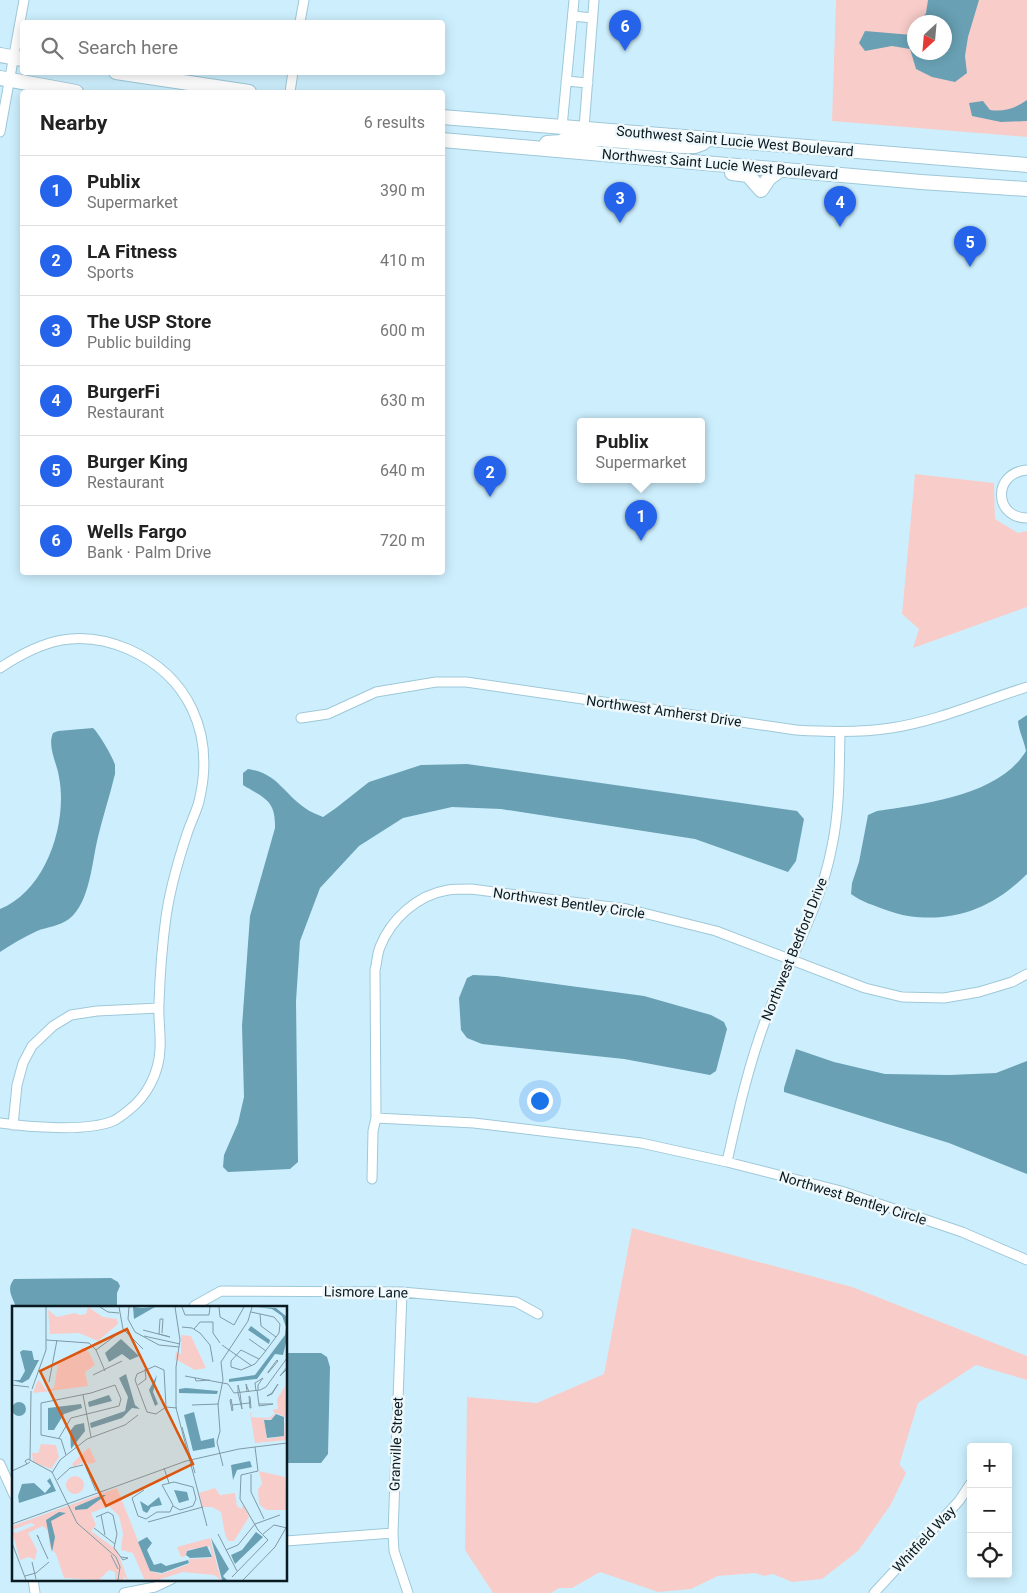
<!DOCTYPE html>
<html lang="en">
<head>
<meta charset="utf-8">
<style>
	:root { --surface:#fff; --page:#f6f6f6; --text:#222; --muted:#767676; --line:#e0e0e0; --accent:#2563eb }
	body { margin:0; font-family:Roboto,sans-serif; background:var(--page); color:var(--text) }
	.controls { position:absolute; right:15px; bottom:15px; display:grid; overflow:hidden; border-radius:5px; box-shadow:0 2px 12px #0003 }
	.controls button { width:45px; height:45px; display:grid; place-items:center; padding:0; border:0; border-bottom:1px solid var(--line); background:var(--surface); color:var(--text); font:25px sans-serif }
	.compass { position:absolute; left:907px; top:15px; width:45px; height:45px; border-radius:50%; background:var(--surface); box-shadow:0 2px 12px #0003; rotate:206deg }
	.you { position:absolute; left:539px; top:1100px; width:18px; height:18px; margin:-12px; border:4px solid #fff; border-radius:50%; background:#1a73e8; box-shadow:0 0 0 8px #1a73e833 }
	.badge { display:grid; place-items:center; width:32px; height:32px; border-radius:50%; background:var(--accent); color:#fff; font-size:16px; font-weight:700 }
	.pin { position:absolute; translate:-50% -41px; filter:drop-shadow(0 1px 2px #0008) }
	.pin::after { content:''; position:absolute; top:26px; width:18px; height:15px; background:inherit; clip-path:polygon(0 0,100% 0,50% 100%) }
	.popup { position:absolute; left:577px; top:418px; width:128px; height:65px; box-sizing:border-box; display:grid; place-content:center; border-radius:5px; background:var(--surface); filter:drop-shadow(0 1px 4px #0005); font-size:16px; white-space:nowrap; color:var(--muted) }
	.popup b { font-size:19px; color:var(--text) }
	.popup::after { content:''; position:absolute; left:50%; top:100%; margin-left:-10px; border:10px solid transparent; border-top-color:var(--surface) }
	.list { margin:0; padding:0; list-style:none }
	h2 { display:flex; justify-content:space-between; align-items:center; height:65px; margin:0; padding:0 20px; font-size:21px }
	h2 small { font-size:16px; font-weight:400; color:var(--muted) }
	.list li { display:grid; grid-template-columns:32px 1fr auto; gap:15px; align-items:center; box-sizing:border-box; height:70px; padding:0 20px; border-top:1px solid var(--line) }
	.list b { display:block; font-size:19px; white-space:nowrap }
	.list p { margin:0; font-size:16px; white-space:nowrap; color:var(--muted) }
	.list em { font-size:16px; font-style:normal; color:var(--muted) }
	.icon { flex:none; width:28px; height:28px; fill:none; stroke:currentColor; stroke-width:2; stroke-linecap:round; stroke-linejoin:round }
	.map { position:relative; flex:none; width:1027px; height:1593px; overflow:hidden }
	.search { position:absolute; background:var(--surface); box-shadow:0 2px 12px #0003; left:20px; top:20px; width:425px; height:55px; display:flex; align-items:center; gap:12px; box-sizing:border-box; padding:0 18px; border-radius:5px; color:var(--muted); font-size:19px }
	.panel { position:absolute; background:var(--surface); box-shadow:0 2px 12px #0003; left:20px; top:90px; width:425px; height:485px; border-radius:5px }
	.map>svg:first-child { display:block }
</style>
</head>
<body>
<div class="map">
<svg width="1027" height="1593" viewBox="0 0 1027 1593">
	<rect width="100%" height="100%" fill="#cdeffd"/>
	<path fill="#f8cdc9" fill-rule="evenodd" d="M836,0H1027V137L832,121ZM914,22H944V52H914Z
		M915,474L994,483L995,519L1018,533L1027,531V607L913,648L919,629L902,614Z
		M632,1228L852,1287L1027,1356V1380L976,1365L918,1403L900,1462V1465L906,1473L890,1506L858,1551L822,1579L792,1582L773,1574L764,1576L755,1573L718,1576L691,1589L658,1592L600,1572L572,1588H559L551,1593H493L465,1550L467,1397L537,1403L604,1374Z"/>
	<path fill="#69a0b4" d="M928,0H979L968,37L965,56L967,73L955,82L932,77L916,69L910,49L892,46L865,51L859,43L865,31L912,35L914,31V52H944V22H920L926,13Z
		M1027,100V121L1001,122L972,116L969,103L983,101L990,110C1004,112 1016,108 1027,100Z
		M1027,715V874C994,907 955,923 908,916C901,915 893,912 886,910C873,905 862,902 851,894L852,883L859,862L868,815L877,811C925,804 1000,795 1026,751C1024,740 1019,732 1018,721Z
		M93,728C98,732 114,759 115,765C115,768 115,771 115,774C110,795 103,816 98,837C92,861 90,903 69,919C60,926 47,927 37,931C24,937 12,944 0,952V909C46,891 68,823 59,777C57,763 47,747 53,733L58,731Z
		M467,764L797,811L804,819L796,861L788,872L695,839L501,809L452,807L403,818L359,846L320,888L300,941L296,1001L298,1162L290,1169L228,1172L223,1167L224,1155L238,1123L244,1097L242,1026L250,916L275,828C276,800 264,798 243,785V773L248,769C277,773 283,793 305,808C310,812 317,814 323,817L336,808L369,782L421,765Z
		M473,975L497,976L644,996L711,1015L724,1022L727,1029L716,1071L710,1075L624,1059L482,1044L467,1038L461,1030L459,998L467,978Z
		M796,1049L834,1062L885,1074L950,1075L996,1073L1027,1061V1174L949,1143L784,1092V1088Z
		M111,1278L118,1282L120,1286L117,1293V1307H16C12,1296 6,1289 14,1279Z
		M286,1353H321L327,1357L330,1367L328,1454L321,1463H286Z"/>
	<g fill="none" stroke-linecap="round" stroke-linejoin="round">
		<g stroke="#9ec8d8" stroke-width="11">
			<path id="minor" d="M573,16L592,18
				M300,22L304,0
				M566,81L588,83
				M290,92L293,72
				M562,127L574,0
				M584,128L594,0
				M0,132L24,0
				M1027,470C992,473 994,518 1027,518
				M0,668C42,640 79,628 128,649C189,676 214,733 200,797C198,809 191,821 187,834C178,861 170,889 166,917C162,946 160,974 159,1003C158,1018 161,1034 160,1049C159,1073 147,1096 129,1110C124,1114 118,1119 113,1121C87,1132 28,1127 0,1123
				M301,718L328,714L376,692L436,682H466L796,730C828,732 860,733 891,728C938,721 982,701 1027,687
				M1027,974L1012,982L979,992L944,998L902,997L865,988L716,931L627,909L471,889C463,889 455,889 448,890C417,895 391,919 380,947C377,954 377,963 375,970L376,1118L474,1123L641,1143L727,1162L841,1191L962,1232L1027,1260
				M13,1125L17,1085L23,1063L32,1046L53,1026L71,1015L97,1011L159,1008
				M727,1162C738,1112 749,1063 767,1016C789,960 821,906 832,846C840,809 839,770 840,733
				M372,1179L373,1131L376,1118
				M402,1292L393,1533L394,1551L408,1593
				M194,1306L221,1291L402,1292L516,1302L538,1314
				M0,1464L14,1495
				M286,1541L393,1533
				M33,1579L35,1593
				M124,1593L155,1587L172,1579
				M874,1593L959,1501L971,1483"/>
		</g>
		<g stroke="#9ec8d8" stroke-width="16">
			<path id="secondary" d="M0,55L22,59
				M116,72L249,92
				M0,78L76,92
				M442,117L1027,165
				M442,140L921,182L1027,189
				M547,143L561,142L584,128
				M570,151L590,141L599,139L681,146H695L703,143
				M732,173L748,175L761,190L769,178L780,170"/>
		</g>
		<use href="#minor" stroke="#fff" stroke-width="9"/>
		<use href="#secondary" stroke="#fff" stroke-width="14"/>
	</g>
	<g text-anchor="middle" stroke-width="5" stroke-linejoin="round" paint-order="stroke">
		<g font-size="14" fill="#0a1a20" stroke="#eff8fb">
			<text transform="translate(735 141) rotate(5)" y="5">Southwest Saint Lucie West Boulevard</text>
			<text transform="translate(720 164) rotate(5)" y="5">Northwest Saint Lucie West Boulevard</text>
			<text transform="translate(664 711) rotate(8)" y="5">Northwest Amherst Drive</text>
			<text transform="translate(569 903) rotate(8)" y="5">Northwest Bentley Circle</text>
			<text transform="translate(794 949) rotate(-68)" y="5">Northwest Bedford Drive</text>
			<text transform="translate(853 1198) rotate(17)" y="5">Northwest Bentley Circle</text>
			<text transform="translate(366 1292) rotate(1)" y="5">Lismore Lane</text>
			<text transform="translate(396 1444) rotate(-88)" y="5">Granville Street</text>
			<text transform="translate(924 1539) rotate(-47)" y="5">Whitfield Way</text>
		</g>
	</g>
	<g transform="translate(12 1306)">
		<rect width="275" height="275" fill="#cdeffd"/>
		<path d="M76,1L91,11L105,13L106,18L86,35L67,27L38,28L36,4L45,11L63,7L68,9L74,8ZM169,29L179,30L194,62L183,64L163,53L164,46L169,48ZM70,41L77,46L83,59L73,66L76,80L22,87L21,89L22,84L25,76L27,74L34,84L42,82L46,58L65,49ZM273,80L275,134L243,137L238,107L266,103L265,93ZM260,104L263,107L257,112L239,111L240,107ZM264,107L273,111L272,130L255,133L252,114L259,113ZM29,138L44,139L47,151L39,163L21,156L20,147H26ZM77,141L84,156L77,158L73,155L62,161L60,158ZM247,165L273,171L275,204H254L247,198L246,183L250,178ZM54 179a9 9 0 1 1 18 0a9 9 0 1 1-18 0ZM105,182L138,265L149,268L177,258V253L200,252L198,240L175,244L174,250L169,251L165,241L198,232L209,274L202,269L171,266L146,274L132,273L121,247L109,244L111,227L107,210L97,200L79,207L84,219L79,225L105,244L116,274L112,271L111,274H103V266L97,264L87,274L52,272L44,248L38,241L36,225L31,220L16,227L25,244L23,254L17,251L8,254L0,225L4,227L23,219L19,217L0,224V220ZM203,182L208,189L223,187L225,200L229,203L232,199L237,211L222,235H216L213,228L209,206L200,201H190L187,187Z" fill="#f8cdc9" fill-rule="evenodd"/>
		<path d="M121,1L130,2L143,1L122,13ZM245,1L264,2L275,11V33L271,49L263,48L245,73L217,76V73L243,69L273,29L274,21L270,10L260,3ZM239,20L258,34L257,38L236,24ZM109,33L127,50L118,54L110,48L97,56L93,47ZM11,44L20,45L22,54H27L17,73L10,77L0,74H8L13,65L8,46ZM114,68L123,99L128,103L120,102L110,112L79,122L78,117L113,105L116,91L107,72ZM145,69L141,86L146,98L143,100L137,84ZM167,83L174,82L206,85L205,88L167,87ZM97,89L100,95L77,101L76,96ZM0 103a7 7 0 1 1 14 0a7 7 0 1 1-14 0ZM69,98L70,102L52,108L42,124H36V102ZM182,106L189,135L202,132L203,141L181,145L172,109ZM264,108L272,111V130L255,132L252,114H259ZM72,117L73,125L59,143L58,125L63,119ZM238,155L240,161L225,164L221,174L219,159ZM38,172L44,185L7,197L6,190L10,178L22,177L33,187L39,180L35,175ZM162,184L175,186L177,194L167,197ZM91,189H94L75,203L63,204V201ZM147,191L150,199L139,201L135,207L131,205L128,195L136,200ZM47,206L54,207L39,215L43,231L40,246L34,214ZM244,226L251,231L223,258L219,249L230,244ZM135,231L140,237L135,244L142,259L149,257L154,260L176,254L177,257L150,267L138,265L126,236ZM199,232L217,263L211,270L215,274H210ZM195,240L200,251L178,252L174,249L175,245Z" fill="#69a0b4"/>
		<path fill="none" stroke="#7f9aa5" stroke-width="1" d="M88,1L96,6L107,7M107,1L111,23L131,43M117,1L116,13L123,26L147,39L167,41M163,1L168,34L164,61V102L195,220M170,1L173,9H197L198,1M207,1L208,11L222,19L232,1M239,6L262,11L268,18L267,27L252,47L243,58L229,64L219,61V55L229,44L247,53M248,8L249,20L264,31M148,13H151L150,27M170,21L180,22L188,27L198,39L201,56M182,23L188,16H201V27L208,37M131,24L158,31L147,28M147,28L148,13M132,30L168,38M237,33L254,45M34,34L77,37L84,44L93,65M210,39L240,60M84,44L111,24M265,54L266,55L256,67V66ZM275,61L268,70L275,63M81,69L110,55M173,70L216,78L222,87L248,84L254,81L275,52M183,72L184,75L198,74M37,76L45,34M266,78L260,88L255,90L260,87ZM0,79L17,81M126,79L134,73L133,63M20,83L34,44V1M245,84L247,99V100L261,98H247M244,85L243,77L251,72L246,79V84M235,86L234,78L237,86M226,87L230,103L228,87M226,87V79L228,87M71,89L79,131M237,90L238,91L239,102H238ZM219,93L221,104L220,105L218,94ZM180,99L207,98M220,99L237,97M154,101L152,64L143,60L125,68L123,74L135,106L144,108L154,101L165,102M170,121L183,167M47,132L59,112L107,100L109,93L103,79L79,87L29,97V129L49,133L54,149M18,154L19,85M18,156L15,158L13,155L16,153L40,166L65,217L104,251L108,261L106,274M211,160L205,136L208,125L206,98L211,74L209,56L236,15L240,1M74,161L84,185M152,162L157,177M0,165L15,158M40,167L48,154L75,133L113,119L126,109M239,168V186L252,213M45,174L58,162L71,159M132,184L120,192L126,210L134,213L145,206H158L161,199L150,179L162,176L181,181L184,193L181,200L168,204L161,200M89,209L93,229M84,211L96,206L101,209L105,228L102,242L111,254L116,252L109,251M136,216L191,201M0,218L174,155L227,143L275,137M82,222L103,238M206,228L225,265M251,228L262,219L275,222M27,232L25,229L36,253M0,237L14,274M214,244L226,239L243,218L268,209M99,249L106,263M20,256L24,273M13,270L24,267L37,256M220,271L256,234L246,224L228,193L229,169L246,165L243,141M231,274L263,241L275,220"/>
		<path fill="#dd560d" fill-opacity="0.15" stroke="#dd560d" stroke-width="2.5" d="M115,23L181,158L94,200L28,65Z"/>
		<rect width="275" height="275" fill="none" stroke="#0a1a20" stroke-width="2.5"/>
	</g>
</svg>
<div class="controls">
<button>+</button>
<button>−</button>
<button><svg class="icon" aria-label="locate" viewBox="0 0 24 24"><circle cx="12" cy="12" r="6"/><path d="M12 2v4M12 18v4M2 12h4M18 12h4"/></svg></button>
</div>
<svg class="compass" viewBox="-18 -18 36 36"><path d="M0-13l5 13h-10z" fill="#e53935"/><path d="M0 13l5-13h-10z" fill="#767676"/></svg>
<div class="you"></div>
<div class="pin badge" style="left:641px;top:541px">1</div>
<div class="popup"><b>Publix</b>Supermarket</div>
<div class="pin badge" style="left:490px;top:497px">2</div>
<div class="pin badge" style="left:620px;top:223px">3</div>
<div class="pin badge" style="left:840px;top:227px">4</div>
<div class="pin badge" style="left:970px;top:267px">5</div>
<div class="pin badge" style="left:625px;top:51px">6</div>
<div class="search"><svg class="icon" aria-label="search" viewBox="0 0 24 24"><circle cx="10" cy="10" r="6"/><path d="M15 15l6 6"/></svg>Search here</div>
<section class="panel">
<h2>Nearby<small>6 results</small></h2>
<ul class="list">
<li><span class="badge">1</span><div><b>Publix</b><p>Supermarket</p></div><em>390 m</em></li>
<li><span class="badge">2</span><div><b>LA Fitness</b><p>Sports</p></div><em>410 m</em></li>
<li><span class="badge">3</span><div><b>The USP Store</b><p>Public building</p></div><em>600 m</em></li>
<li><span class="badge">4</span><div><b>BurgerFi</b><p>Restaurant</p></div><em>630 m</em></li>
<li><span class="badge">5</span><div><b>Burger King</b><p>Restaurant</p></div><em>640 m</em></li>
<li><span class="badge">6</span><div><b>Wells Fargo</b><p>Bank · Palm Drive</p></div><em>720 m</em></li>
</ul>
</section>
</div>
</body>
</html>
